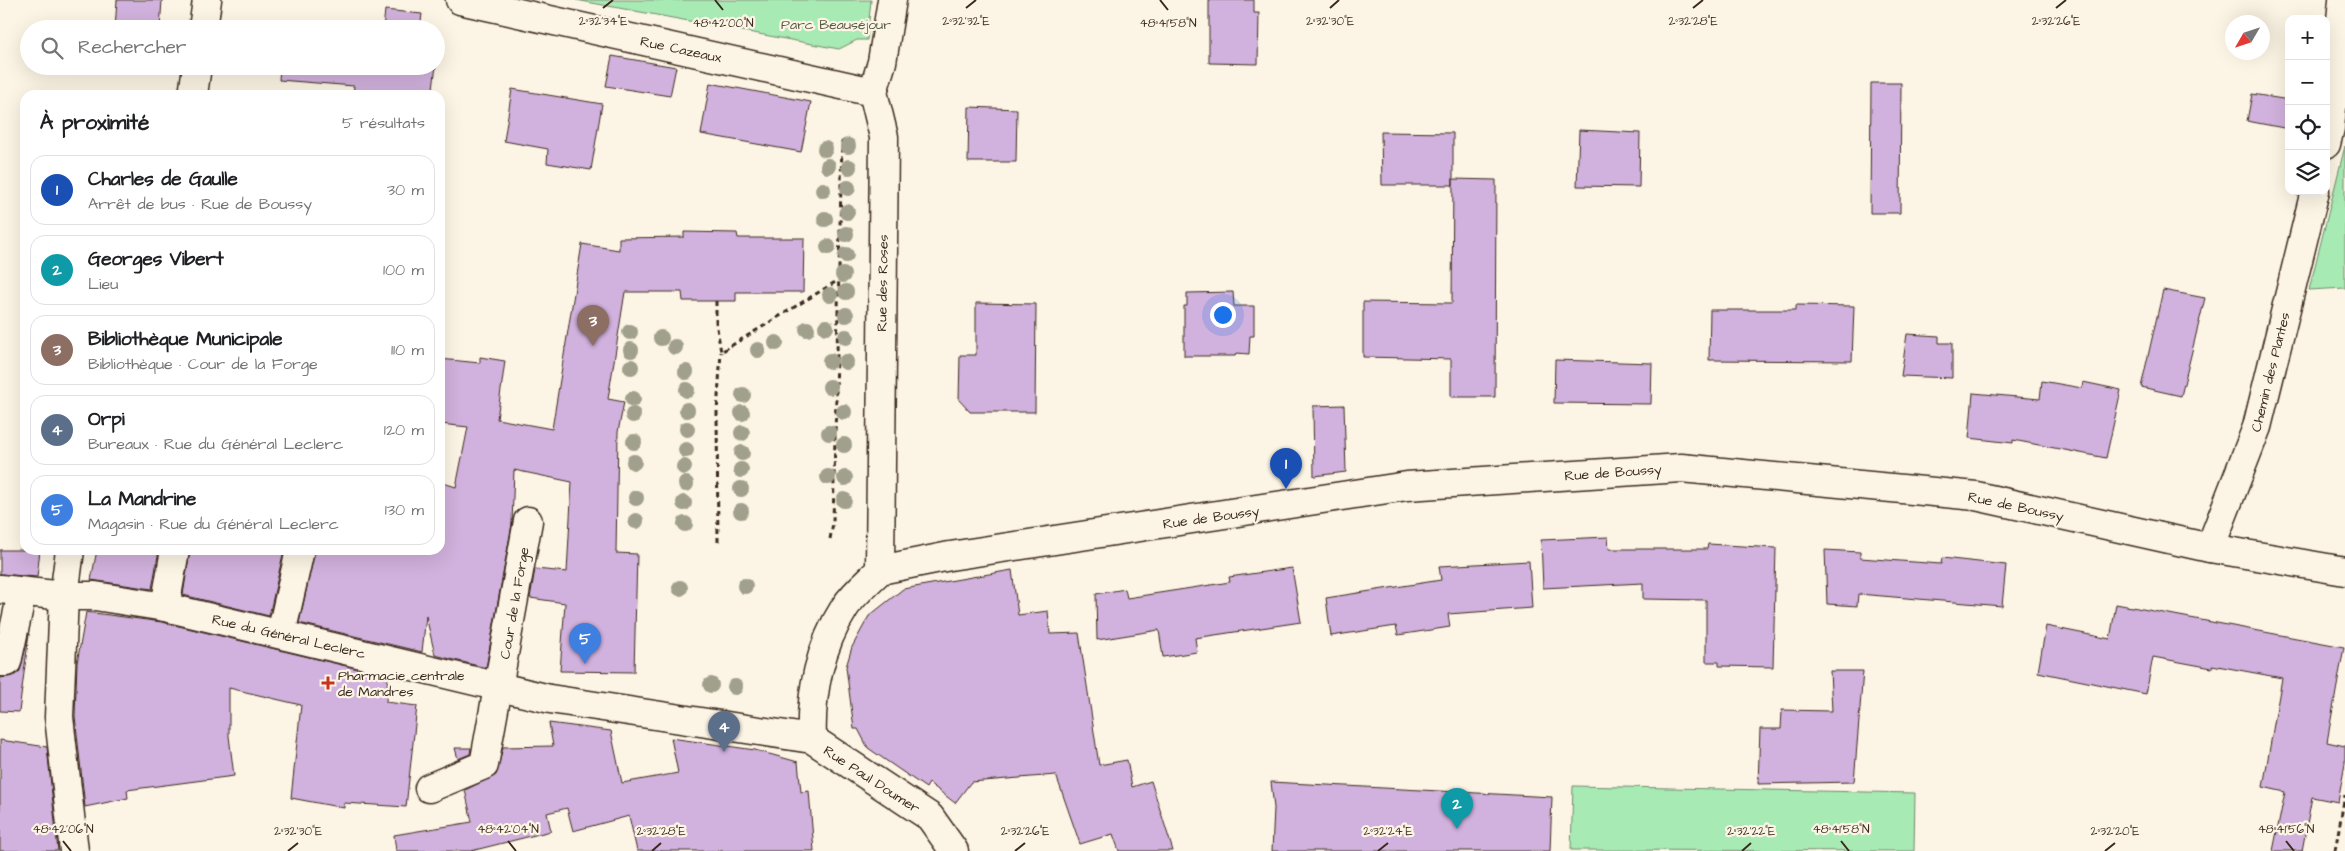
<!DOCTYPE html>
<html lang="fr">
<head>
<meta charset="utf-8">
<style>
	:root { --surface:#fff; --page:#f2f2f2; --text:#202124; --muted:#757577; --line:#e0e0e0; --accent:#c8321e }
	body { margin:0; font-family:"Architects Daughter",sans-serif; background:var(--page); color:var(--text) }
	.controls { position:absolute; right:15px; top:15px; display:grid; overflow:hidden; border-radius:10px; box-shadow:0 5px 20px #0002 }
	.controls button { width:45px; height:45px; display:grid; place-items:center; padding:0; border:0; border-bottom:1px solid var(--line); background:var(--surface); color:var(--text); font:25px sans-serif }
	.compass { position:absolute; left:2225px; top:15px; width:45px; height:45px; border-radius:50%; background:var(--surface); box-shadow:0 5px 20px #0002; rotate:231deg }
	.you { position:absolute; left:1222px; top:314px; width:18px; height:18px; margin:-12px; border:4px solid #fff; border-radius:50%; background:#1a73e8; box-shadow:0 0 0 8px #1a73e833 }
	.badge { display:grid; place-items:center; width:32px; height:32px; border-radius:50%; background:var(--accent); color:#fff; font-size:16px; font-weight:700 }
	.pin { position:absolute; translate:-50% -41px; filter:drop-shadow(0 1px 2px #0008) }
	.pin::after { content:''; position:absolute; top:26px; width:18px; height:15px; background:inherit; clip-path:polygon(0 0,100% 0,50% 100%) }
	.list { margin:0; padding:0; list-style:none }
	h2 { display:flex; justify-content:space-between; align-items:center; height:65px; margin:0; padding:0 20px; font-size:21px }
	h2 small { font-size:16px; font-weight:400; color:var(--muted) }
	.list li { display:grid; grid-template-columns:32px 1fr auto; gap:15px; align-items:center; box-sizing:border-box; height:70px; margin:0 10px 10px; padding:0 10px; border:1px solid var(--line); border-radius:15px }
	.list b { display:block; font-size:19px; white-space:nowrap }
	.list p { margin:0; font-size:16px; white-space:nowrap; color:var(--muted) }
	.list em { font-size:16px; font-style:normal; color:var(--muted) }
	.icon { flex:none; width:28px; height:28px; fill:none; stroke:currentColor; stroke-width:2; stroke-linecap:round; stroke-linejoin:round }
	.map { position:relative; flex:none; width:2345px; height:851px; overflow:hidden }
	.search { position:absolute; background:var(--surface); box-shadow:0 5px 20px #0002; left:20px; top:20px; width:425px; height:55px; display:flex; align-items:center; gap:12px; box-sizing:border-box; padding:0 18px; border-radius:28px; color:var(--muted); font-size:19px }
	.panel { position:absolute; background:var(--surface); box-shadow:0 5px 20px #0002; left:20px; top:90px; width:425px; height:465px; border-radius:15px }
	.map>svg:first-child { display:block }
</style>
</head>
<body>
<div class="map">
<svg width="2345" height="851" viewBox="0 0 2345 851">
	<rect width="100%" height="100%" fill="#fcf5e5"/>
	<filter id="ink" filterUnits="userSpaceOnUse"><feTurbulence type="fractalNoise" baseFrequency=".02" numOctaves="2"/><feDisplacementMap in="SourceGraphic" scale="10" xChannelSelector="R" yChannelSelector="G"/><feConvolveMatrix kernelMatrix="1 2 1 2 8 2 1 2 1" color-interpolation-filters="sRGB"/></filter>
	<g filter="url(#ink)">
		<path fill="#a7eab4" stroke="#718a69" d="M576,0H871L867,40H857L839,49Z
			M2345,146V288L2309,290Z
			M1573,786L1915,793L1914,851L1571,850Z"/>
		<path fill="#d1b1dd" stroke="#3b2a1e" d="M117,0H162L160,29H115Z
			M1209,0H1254V13H1259L1258,64L1209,63Z
			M385,10L422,14L420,29H383Z
			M284,25L317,28L324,29H284Z
			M612,56L676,67L670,96L606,86Z
			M280,66H436L432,95H353L354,86L279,80Z
			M710,83L811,102L801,152L701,134Z
			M1871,83H1901L1900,213H1870Z
			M512,89L602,104L591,170L547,163L548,149L504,141Z
			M2252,94L2289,100V129L2247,121Z
			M969,107L1017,109L1016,162H968Z
			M1579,130L1640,133L1639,187L1577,186Z
			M1381,132L1453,133V185H1382Z
			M1453,179L1496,180L1495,397H1451V359L1363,357V302L1452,303Z
			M684,232L737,233L738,238H804L803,292H736V301H683L682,292H625L608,399L624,402L618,432L616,553L637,554L634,672L560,671L565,603L530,598L535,569L567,572L572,482L514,470L512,524L486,668L435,655L426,616L422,652L299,623L315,550H440V482L456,487L468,427L440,424V359L480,363V357L505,361L497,419L552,429L582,244L619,250V238L684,237Z
			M2163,290L2205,298L2181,396L2141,387Z
			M1233,292L1234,306H1254V336H1250L1249,354L1236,353L1235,356H1184V306H1187V293Z
			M976,303L1036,304L1035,412H970L959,400L960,355H976Z
			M1796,305L1854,306L1852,361L1709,360L1710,310H1796Z
			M1907,334L1939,336V343H1952V378L1901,376Z
			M1555,360L1652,363L1651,404L1554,403Z
			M2042,381L2082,388L2083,382L2121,390L2106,458L2013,440V443L1969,438L1973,393L2040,399Z
			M1344,405L1346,472L1314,476L1313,406Z
			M1608,537L1609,549H1707L1708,544L1776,548L1773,667L1719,666V662H1706V600L1643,599V583L1543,588L1541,540Z
			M0,550H40L37,577L0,574Z
			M97,550H159L152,589L91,580Z
			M190,550H284L269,616L183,595Z
			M1825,550L1860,552V558L1941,564L1942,558L2006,565L2002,606L1858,594L1857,606L1827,604Z
			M1529,561L1532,608L1448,614L1450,627L1398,635L1396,626L1331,636L1326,598L1441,580L1439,566Z
			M1292,568L1301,622L1195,638L1197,652L1163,657L1159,630L1097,640L1096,594L1125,589L1127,598L1230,582L1229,577Z
			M1012,570L1018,615L1048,611L1050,634L1079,633L1099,765L1127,760L1132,787L1151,781L1173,851H1119L1113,834L1080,844L1056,775L971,782L955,803L929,783L926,788L868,748L858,729H854L846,667L852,647L869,616L903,589Z
			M2116,604L2344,647L2327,742L2345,746V764L2338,802L2312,797L2302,851H2273L2285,792L2263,787L2282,678L2212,665V668L2153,657L2146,694L2038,672L2046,626L2110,639Z
			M86,612L162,622L388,676L386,702L417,706L406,807L344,803V808L291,798L301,705L229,688V736L234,776L127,790L128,798L85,807L75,716L77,663Z
			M29,634L19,712L0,711V678L13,676L20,671Z
			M1830,671H1863L1854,782L1758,784L1760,729H1781L1782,710L1832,711Z
			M549,723L611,731L622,783L678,773L671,738L755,750L798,762L801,792L809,791L814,851H637L629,816L573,831L567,808L547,813L551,831L471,851H396L394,835L472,822L465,790L496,775L503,747L553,746Z
			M0,740L47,747L58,851H0Z
			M455,748H471L470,754L458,759Z
			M1271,782L1552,797L1550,851H1272L1274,808Z"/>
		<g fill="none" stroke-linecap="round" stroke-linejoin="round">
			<g stroke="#3b2a1e" stroke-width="31">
				<path id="minor" d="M203,29L207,0
					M873,92L882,62L892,0
					M193,95L197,66
					M2326,144L2330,128L2343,0
					M2210,548L2257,427L2315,191
					M70,550L64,596L59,717L74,851
					M165,607L175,550
					M281,634L300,550
					M0,662H7L22,593
					M429,788L484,765L528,521"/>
			</g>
			<g stroke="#3b2a1e" stroke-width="31">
				<path id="tertiary" d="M460,0L873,92L884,137L880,570
					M880,570L950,556L1407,486L1681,468L1976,496L2210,548L2345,571
					M0,589L64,596H95L165,607L550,699L812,739L930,817L954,851
					M812,739C810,693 820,646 845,607C854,593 868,582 880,570"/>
			</g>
			<path stroke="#3b2a1e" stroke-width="3" stroke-dasharray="5 4" stroke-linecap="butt" d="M716,301V322L721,352L837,281
				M830,539L833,523L842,142L849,138
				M718,542L717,412L721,352
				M2335,851L2345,795"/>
			<use href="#minor" stroke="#fcf5e5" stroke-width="28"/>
			<use href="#tertiary" stroke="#fcf5e5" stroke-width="28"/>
		</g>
		<g fill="#a1a08c">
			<circle cx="848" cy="146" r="8"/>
			<circle cx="825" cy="149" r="8"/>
			<circle cx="828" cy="166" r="8"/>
			<circle cx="849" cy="167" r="8"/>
			<circle cx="848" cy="188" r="8"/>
			<circle cx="823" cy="190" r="8"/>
			<circle cx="847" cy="212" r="8"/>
			<circle cx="825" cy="219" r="8"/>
			<circle cx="846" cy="234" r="8"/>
			<circle cx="828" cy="247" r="8"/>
			<circle cx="846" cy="255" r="8"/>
			<circle cx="843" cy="275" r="8"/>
			<circle cx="846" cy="292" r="8"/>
			<circle cx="830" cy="295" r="8"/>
			<circle cx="846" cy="315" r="8"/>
			<circle cx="826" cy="327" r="8"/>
			<circle cx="807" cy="329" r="8"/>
			<circle cx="630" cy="332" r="8"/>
			<circle cx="846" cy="337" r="8"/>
			<circle cx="661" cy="338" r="8"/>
			<circle cx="776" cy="343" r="8"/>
			<circle cx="675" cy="347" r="8"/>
			<circle cx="631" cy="350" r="8"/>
			<circle cx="758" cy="350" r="8"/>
			<circle cx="830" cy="361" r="8"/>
			<circle cx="846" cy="362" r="8"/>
			<circle cx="631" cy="367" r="8"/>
			<circle cx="686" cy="372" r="8"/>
			<circle cx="830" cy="387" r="8"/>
			<circle cx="687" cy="390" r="8"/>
			<circle cx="743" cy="395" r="8"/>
			<circle cx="633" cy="399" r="8"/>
			<circle cx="687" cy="410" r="8"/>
			<circle cx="844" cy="412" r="8"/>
			<circle cx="742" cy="413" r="8"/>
			<circle cx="633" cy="415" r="8"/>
			<circle cx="687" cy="429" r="8"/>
			<circle cx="742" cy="433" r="8"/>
			<circle cx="829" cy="433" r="8"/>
			<circle cx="634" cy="442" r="8"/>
			<circle cx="844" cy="445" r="8"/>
			<circle cx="686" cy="450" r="8"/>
			<circle cx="742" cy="453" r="8"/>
			<circle cx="634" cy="462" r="8"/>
			<circle cx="684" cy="467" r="8"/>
			<circle cx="741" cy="470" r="8"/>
			<circle cx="828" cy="477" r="8"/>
			<circle cx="845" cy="478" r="8"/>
			<circle cx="686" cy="484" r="8"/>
			<circle cx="741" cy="489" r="8"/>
			<circle cx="636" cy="498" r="8"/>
			<circle cx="844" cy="500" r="8"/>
			<circle cx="684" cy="503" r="8"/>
			<circle cx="741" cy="511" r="8"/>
			<circle cx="636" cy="521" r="8"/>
			<circle cx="685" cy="524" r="8"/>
			<circle cx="745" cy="586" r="8"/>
			<circle cx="680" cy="588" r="8"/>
			<circle cx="711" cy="685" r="8"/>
			<circle cx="735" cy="687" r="8"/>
		</g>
	</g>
	<path fill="none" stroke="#3b2a1e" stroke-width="2" d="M715,0L723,10M1160,0L1168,10M603,8L613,0M966,8L976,0M1330,8L1339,0M1693,8L1703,0M2056,8L2066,0M63,841L71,851M508,841L516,851M1841,841L1849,851M2286,841L2294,851M288,851L298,843M652,851L661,843M1015,851L1025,843M1378,851L1388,843M1742,851L1751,843M2105,851L2115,843"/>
	<path fill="#c8321e" stroke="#fcf5e5" stroke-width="2" d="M325.5 675.5h5v5h5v5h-5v5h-5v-5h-5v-5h5z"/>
	<g text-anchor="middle" stroke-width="4.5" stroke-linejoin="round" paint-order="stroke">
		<g font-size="14" fill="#565a44" stroke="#fcf5e5">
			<text x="836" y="29">Parc Beauséjour</text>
		</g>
		<g font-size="14" fill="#3b2a1e" stroke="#fcf5e5">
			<text transform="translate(681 49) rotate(12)" y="5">Rue Cazeaux</text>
			<text transform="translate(882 283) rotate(-89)" y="5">Rue des Roses</text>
			<text transform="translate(2270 372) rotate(-76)" y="5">Chemin des Plantes</text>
			<text transform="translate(1613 472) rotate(-4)" y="5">Rue de Boussy</text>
			<text transform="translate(2016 506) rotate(12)" y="5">Rue de Boussy</text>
			<text transform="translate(1211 517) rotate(-8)" y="5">Rue de Boussy</text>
			<text transform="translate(514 603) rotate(-80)" y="5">Cour de la Forge</text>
			<text transform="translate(289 636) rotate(13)" y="5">Rue du Général Leclerc</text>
			<text transform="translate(872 779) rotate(33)" y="5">Rue Paul Doumer</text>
		</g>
		<g font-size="14" fill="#3b2a1e" stroke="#fcf5e5" text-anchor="start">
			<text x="338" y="680">Pharmacie centrale<tspan x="338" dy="16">de Mandres</tspan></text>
		</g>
	</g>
	<g font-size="12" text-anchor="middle" fill="#3b2a1e" stroke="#fcf5e5" stroke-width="4.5" stroke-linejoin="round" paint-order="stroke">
		<text x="603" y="25">2°32'34"E</text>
		<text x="966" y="25">2°32'32"E</text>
		<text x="1330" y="25">2°32'30"E</text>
		<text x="1693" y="25">2°32'28"E</text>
		<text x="2056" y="25">2°32'26"E</text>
		<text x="723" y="27">48°42'00"N</text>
		<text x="1168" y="27">48°41'58"N</text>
		<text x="63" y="833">48°42'06"N</text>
		<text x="508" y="833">48°42'04"N</text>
		<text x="1841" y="833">48°41'58"N</text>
		<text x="2286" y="833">48°41'56"N</text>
		<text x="298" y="835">2°32'30"E</text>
		<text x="661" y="835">2°32'28"E</text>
		<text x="1025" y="835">2°32'26"E</text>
		<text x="1388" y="835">2°32'24"E</text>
		<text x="1751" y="835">2°32'22"E</text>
		<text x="2115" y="835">2°32'20"E</text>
	</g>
</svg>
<div class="controls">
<button>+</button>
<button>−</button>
<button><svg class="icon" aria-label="locate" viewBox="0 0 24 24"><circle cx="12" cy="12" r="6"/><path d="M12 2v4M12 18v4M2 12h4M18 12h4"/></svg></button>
<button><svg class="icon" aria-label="layers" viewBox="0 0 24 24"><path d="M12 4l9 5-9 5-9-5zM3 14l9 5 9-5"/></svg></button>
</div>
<svg class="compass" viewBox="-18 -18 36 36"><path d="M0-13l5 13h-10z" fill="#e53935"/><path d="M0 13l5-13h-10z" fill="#757577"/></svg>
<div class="you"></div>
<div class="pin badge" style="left:1286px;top:489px;background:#1a4fb4">1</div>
<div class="pin badge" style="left:1457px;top:829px;background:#0f9aa8">2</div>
<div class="pin badge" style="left:593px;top:346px;background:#8d6e63">3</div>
<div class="pin badge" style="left:724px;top:752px;background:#5c6f8a">4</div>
<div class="pin badge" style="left:585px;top:664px;background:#3f7fe0">5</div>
<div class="search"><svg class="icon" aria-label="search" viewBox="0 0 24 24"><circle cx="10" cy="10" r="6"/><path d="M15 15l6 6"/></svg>Rechercher</div>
<section class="panel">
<h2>À proximité<small>5 résultats</small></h2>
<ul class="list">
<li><span class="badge" style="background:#1a4fb4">1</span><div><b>Charles de Gaulle</b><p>Arrêt de bus · Rue de Boussy</p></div><em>30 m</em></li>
<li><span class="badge" style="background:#0f9aa8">2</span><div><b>Georges Vibert</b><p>Lieu</p></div><em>100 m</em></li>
<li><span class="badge" style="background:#8d6e63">3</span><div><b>Bibliothèque Municipale</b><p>Bibliothèque · Cour de la Forge</p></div><em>110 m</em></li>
<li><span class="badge" style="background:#5c6f8a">4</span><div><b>Orpi</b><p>Bureaux · Rue du Général Leclerc</p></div><em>120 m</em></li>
<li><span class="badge" style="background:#3f7fe0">5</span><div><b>La Mandrine</b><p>Magasin · Rue du Général Leclerc</p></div><em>130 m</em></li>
</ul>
</section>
</div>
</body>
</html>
